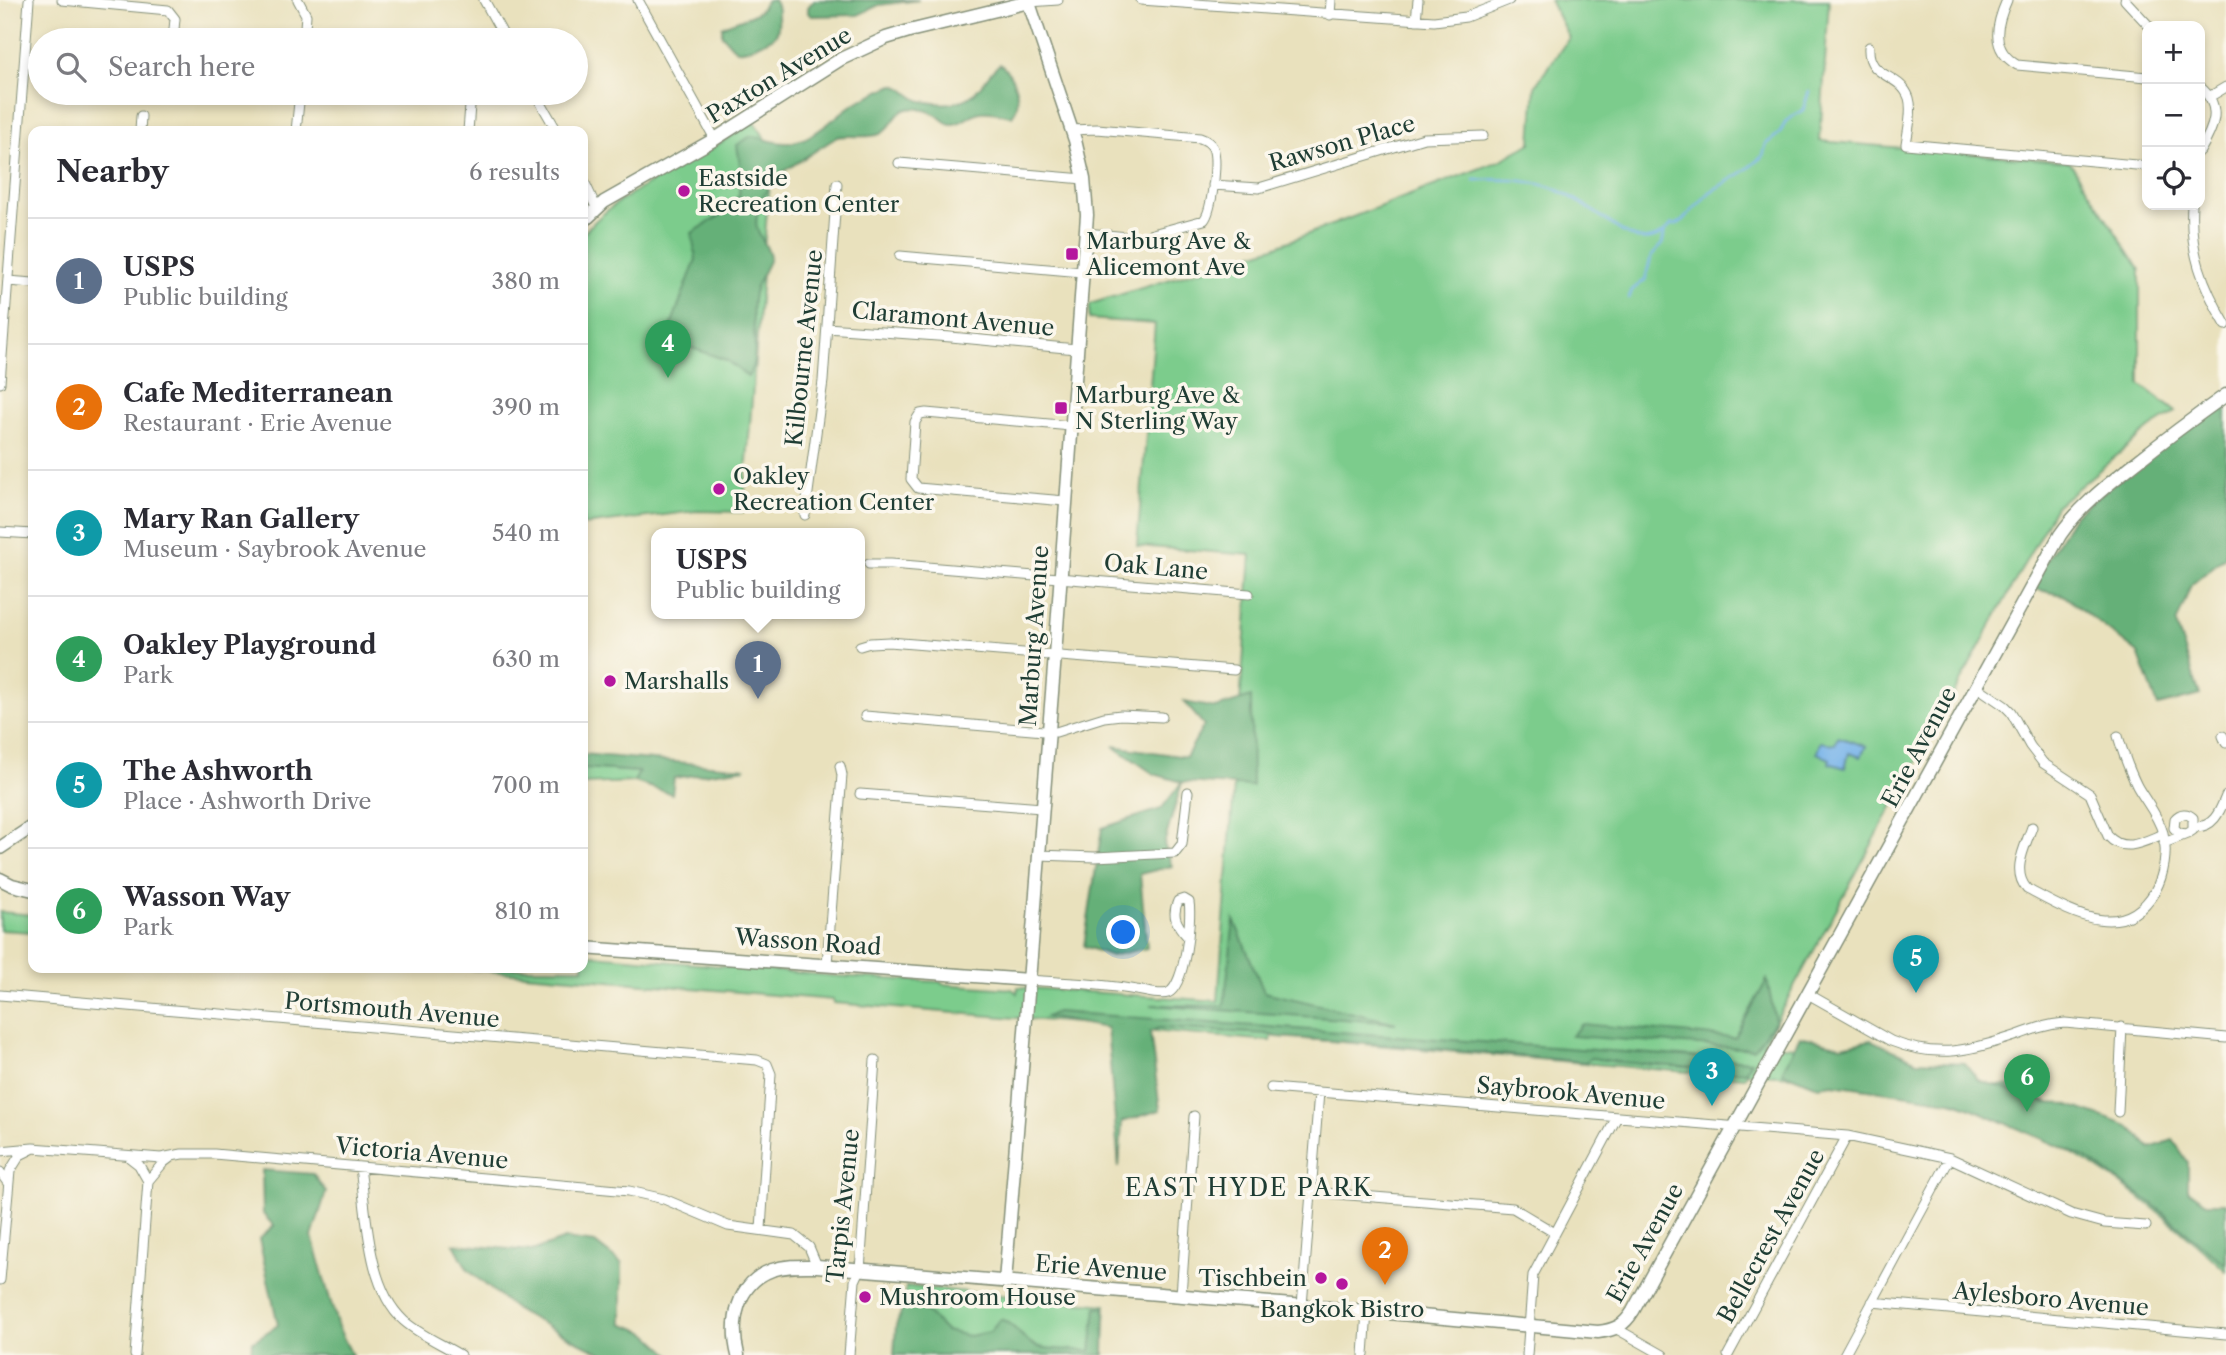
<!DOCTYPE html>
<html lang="en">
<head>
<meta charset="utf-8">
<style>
	:root { --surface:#fff; --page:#f7f7f7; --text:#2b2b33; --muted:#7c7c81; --line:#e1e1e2; --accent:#1a73e8 }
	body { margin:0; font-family:"Libre Caslon Text",serif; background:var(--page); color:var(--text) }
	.controls { position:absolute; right:21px; top:21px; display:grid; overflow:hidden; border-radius:14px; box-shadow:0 4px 10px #0003 }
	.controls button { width:63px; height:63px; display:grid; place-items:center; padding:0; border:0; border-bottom:2px solid var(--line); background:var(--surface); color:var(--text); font:35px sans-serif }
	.you { position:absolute; left:1124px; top:933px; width:24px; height:24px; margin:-18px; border:5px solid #fff; border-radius:50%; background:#1a73e8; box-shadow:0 0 0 10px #1a73e833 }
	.badge { display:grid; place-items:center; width:46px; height:46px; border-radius:50%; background:var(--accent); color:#fff; font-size:23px; font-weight:700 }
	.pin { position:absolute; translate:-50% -58px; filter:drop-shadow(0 2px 4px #0008) }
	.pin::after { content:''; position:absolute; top:37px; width:24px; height:21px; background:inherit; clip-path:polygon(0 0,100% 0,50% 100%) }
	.popup { position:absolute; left:651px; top:528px; width:214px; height:91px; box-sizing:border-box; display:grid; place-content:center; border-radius:14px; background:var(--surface); filter:drop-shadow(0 2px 5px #0005); font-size:23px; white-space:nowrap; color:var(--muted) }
	.popup b { font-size:26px; color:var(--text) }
	.popup::after { content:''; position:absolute; left:50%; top:100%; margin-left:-14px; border:14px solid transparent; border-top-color:var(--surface) }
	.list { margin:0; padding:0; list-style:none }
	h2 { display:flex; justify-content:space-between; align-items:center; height:91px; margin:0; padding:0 28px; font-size:30px }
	h2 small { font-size:23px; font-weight:400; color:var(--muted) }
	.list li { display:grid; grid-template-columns:46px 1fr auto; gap:21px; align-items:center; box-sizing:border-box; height:126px; padding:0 28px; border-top:2px solid var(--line) }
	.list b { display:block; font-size:26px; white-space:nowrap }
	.list p { margin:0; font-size:23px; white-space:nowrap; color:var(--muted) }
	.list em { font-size:23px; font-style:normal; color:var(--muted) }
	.icon { flex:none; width:38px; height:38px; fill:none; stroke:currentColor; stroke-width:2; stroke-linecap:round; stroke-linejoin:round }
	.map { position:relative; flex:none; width:2226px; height:1355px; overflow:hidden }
	.search { position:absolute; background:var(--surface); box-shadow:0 4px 10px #0003; left:28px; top:28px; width:560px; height:77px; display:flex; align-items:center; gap:18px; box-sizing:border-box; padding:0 24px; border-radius:38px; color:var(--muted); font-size:26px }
	.panel { position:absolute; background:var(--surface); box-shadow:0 4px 10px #0003; left:28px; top:126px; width:560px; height:847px; border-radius:14px }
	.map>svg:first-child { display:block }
</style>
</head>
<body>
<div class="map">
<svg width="2226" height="1355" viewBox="0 0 2226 1355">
	<rect width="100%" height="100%" fill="#fbf7ec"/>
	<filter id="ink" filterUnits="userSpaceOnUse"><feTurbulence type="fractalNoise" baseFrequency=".0143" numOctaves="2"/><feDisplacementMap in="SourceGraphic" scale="14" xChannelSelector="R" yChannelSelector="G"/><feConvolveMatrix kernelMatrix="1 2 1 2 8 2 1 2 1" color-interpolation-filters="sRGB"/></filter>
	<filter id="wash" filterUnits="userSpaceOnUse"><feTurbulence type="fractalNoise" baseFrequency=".00686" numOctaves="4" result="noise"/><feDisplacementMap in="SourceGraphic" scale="28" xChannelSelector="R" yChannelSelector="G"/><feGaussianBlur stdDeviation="1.57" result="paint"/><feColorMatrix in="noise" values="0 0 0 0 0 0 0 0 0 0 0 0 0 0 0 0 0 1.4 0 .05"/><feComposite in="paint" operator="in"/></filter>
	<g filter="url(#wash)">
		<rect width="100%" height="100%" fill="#e9e1bd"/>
		<path fill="#7ccc8c" stroke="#4e8460" stroke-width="2" d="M1550,0H1829L1820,141L2070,162L2140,270V384L2176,412L2150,428L2056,506L1763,1044L1840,1051L1988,1084L2027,1088V1093C2063,1108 2094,1128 2126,1148C2161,1171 2195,1192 2226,1221V1271C2147,1195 2054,1130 1947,1100C1932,1096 1916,1094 1900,1091C1880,1087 1859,1082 1838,1080C1808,1076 1777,1075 1747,1073L1745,1077L1734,1076L1272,1036L1271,1041L1126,1029L1114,1026L834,1003L833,1000L455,968H583V954L835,976L941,982L942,984L1012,989L1017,993L1018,987L1218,1001L1251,555L1137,546L1155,324L1089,319L1090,304L1274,247L1499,161L1531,143L1535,86L1569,38Z
			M754,122L772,148L743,512L696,511L583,525V234C609,202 648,184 685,164C708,151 731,136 754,122Z
			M583,768L640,772L634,782L583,784Z
			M0,912L33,915V932L0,930Z
			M906,1286L1106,1305L1103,1355H902Z"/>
		<path fill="#65b078" stroke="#427656" stroke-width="2" d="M767,0H774C778,6 778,9 778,16C780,38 774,38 754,46C750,48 743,51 738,50C732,49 727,39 722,35V27C732,20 753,18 760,10C763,7 764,3 767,0Z
			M814,0H919L879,5L858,15L812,16L808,13V7Z
			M1000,64C1014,75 1024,101 1012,116C1002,115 992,110 981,112C970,113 963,124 952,124C946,124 943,120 938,116C931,111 916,107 907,109C895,112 892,129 880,134C867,139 851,134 837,137L775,177C767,187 753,215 757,228C760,239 768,245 770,258C765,273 754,283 753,300C750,326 762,353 748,377L726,360L666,339L696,259L692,233L721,215L739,196L740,164L737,145L751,136C763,137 773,144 788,143C812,141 831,120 849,107C862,98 879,92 893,85C905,86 910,98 922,101C941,105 965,106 978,89C986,81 990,71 1000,64Z
			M2226,395V556L2191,585L2176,624L2200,695L2158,706L2138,653L2063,595L2030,588L2074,515Z
			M1251,697L1252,786L1182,782L1164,844L1172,866L1140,874L1147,948L1111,956L1084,946L1102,828L1161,809L1182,782L1154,774L1113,746L1186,757L1204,725L1184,702L1216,708Z
			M583,755V754L746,768L674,778L672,794L634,782L639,772L583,768Z
			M1234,920L1264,992L1396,1023L1151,1005L1224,1006Z
			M1767,980L1775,1020L1754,1049L1571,1036L1582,1024L1735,1038Z
			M1056,1012L1751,1061L1745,1072L1618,1062L1591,1058L1585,1062L1431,1048L1277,1037L1266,1034L1159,1028L1150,1032L1160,1110L1122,1122L1119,1167L1107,1028L1046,1017Z
			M1800,1036L1841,1046L1871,1040L1917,1061L1965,1063L1978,1080L2018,1093L2028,1089L2044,1103L2066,1104L2129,1126L2150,1148L2173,1140L2188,1162V1191L2207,1203H2226V1265L2150,1202L2084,1157L1957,1102L1833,1084L1818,1086L1782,1072Z
			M262,1170L313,1174L326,1192L312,1237L338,1327L352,1355H251L252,1342L278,1325L259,1239L274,1226L263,1214Z
			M565,1239L595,1243L622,1264V1323L647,1333L671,1355H605L573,1339L516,1310L468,1270L454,1244L532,1251Z
			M908,1295L946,1331L969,1336L990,1332L1001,1319C1017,1326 1023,1341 1036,1346C1046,1350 1078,1350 1091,1351L1096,1308L1105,1307L1104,1355H894L896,1325Z"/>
		<path fill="#77b3e9" stroke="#4b788e" stroke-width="2" d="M1838,737L1866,746L1861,757L1849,753L1845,768L1829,763L1830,759L1817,753L1820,742L1835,744Z"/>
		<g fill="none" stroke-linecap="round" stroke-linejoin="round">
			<path stroke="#77b3e9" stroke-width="2.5" d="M1474,180C1500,179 1526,179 1550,187C1565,192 1580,202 1593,211C1618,227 1645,258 1672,224L1675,225L1681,222L1710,192L1743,172L1763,156L1766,144L1780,133L1786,121L1803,110L1809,91
				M1629,298L1632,290L1645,280L1651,257L1662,245L1664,234"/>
		</g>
	</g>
	<g filter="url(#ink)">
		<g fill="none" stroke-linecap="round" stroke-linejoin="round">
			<g stroke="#848f78" stroke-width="11">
				<path id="street" d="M62,0L168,10L175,19L173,40
					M298,0L306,15L304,40
					M484,0L506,40
					M638,0L715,139
					M1141,0L1434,21L1466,17L1509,0
					M2007,0C1996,25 1990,49 2017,65L2147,77
					M2125,0L2149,26
					M1029,2L1058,0
					M1330,15L1331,0
					M1416,20L1418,0
					M1869,47C1867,79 1900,72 1909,98C1913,111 1908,130 1906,144L2147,166
					M2200,87C2224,107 2213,129 2200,151
					M535,93L557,131
					M2209,97L2226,87
					M1071,130L1097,129L1200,138C1206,140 1210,142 1213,148C1218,160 1212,211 1204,220L1138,238L1086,233
					M140,131L141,116
					M296,131L300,93
					M468,131L471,93
					M899,163L1084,179
					M583,179L596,207
					M1213,185L1259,188L1424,138L1483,136
					M2192,205C2189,250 2203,287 2226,325
					M900,256L1082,272
					M8,281L33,283
					M827,328L951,337L1076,349
					M0,383L29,0
					M1065,501L918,488L911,479L915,422L920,414L926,413L1071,426
					M805,515L823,381L837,184
					M0,532L33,534
					M869,564H891L1249,594
					M860,646L870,643L889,642L1234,670
					M1976,686L2005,706L2011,712L2030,746L2043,763L2090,794L2108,836C2124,854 2145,841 2163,834
					M865,716L1056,732L1104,717L1121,715L1162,717
					M2223,736L2226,743
					M860,794L1042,808
					M2032,827C2025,847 2011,871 2027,889C2067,910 2123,946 2155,891C2164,875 2168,852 2163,833C2158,815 2146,802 2137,786C2129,770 2123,753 2118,736
					M2194,827C2214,828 2220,811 2226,796
					M2164,843L2187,834L2193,830V818C2187,812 2180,813 2175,819L2174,828L2179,833L2187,834
					M1039,855L1095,857L1175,853L1182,844L1188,792
					M827,964L842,775L840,766
					M1029,980C1065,983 1101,983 1136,990C1145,991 1159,996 1168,993C1185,986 1192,918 1189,902L1184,899L1178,901C1171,916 1177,925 1187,936
					M1808,994L1891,1041C1939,1060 1971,1050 2018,1035C2034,1029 2048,1024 2065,1023L2226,1038
					M0,995L757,1060L767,1064L771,1074L761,1229
					M1271,1088L1847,1136L1950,1158L2071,1214L2104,1223L2146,1226
					M2118,1112L2122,1027
					M0,1151L33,1148L161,1158L182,1154H214L629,1191L664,1199L728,1226L794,1235L809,1247L817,1266
					M130,1158L139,1165L148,1181L135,1355
					M360,1168C367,1214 367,1288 404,1321C420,1335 442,1344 460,1355
					M0,1172L8,1183
					M148,1181L163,1163L171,1157
					M1311,1192L1513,1208L1555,1233
					M0,1280L10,1171L20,1155L32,1149
					M1181,1295L1194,1116
					M1872,1302L2226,1334
					M1302,1306L1319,1092
					M1617,1329L1663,1355
					M849,1355L855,1281L860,1270L875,1060
					M1364,1355L1367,1311
					M1527,1355L1533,1275L1617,1117
					M1728,1355L1847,1136
					M1844,1355L1950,1158"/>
			</g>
			<g stroke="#848f78" stroke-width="15">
				<path id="secondary" d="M583,222L604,202L715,139L841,59L886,38L909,31L1029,2
					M0,848L33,826
					M0,879L12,885L33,890
					M583,948L1029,980
					M1005,1282L1055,655L1087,215L1084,179L1075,140L1028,0
					M738,1355C730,1323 736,1283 772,1270C787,1265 802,1266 817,1266L1367,1311L1598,1332C1615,1330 1624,1326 1633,1311L2060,535C2080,506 2106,486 2134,464C2164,440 2195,417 2226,395"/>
			</g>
			<use href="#street" stroke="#fff" stroke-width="9"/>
			<use href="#secondary" stroke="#fff" stroke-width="12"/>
		</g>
	</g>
	<g fill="#b5179e" stroke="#fbf7ec" stroke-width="2.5">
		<circle cx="684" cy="191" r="7"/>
		<rect x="1065" y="247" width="14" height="14" rx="3.5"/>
		<rect x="1054" y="401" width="14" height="14" rx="3.5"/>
		<circle cx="719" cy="489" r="7"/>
		<circle cx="610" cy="681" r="7"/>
		<circle cx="1321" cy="1278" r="7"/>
		<circle cx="1342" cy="1284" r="7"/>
		<circle cx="865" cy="1297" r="7"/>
	</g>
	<g text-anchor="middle" stroke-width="7" stroke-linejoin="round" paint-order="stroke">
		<g font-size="23" fill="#1f3d34" stroke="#fbf7ec">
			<text transform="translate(779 75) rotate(-31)" y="8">Paxton Avenue</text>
			<text transform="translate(1342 143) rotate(-16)" y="8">Rawson Place</text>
			<text transform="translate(953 319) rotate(5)" y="8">Claramont Avenue</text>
			<text transform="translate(804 348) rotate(-84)" y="8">Kilbourne Avenue</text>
			<text transform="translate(1156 567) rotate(5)" y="8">Oak Lane</text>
			<text transform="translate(1034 636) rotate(-86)" y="8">Marburg Avenue</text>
			<text transform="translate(1919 747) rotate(-62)" y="8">Erie Avenue</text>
			<text transform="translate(808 942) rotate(4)" y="8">Wasson Road</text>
			<text transform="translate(392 1010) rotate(5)" y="8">Portsmouth Avenue</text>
			<text transform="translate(1571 1093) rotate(5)" y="8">Saybrook Avenue</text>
			<text transform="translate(422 1153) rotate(5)" y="8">Victoria Avenue</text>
			<text transform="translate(843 1206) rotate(-84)" y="8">Tarpis Avenue</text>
			<text transform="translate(1771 1236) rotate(-61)" y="8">Bellecrest Avenue</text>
			<text transform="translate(1645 1243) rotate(-61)" y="8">Erie Avenue</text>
			<text transform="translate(1101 1268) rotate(4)" y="8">Erie Avenue</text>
			<text transform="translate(2051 1299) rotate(5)" y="8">Aylesboro Avenue</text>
		</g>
		<g font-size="23" fill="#1f3d34" stroke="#fbf7ec" text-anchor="start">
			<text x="698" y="186">Eastside<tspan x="698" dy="26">Recreation Center</tspan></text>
			<text x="1086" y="249">Marburg Ave &amp;<tspan x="1086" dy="26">Alicemont Ave</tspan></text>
			<text x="1075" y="403">Marburg Ave &amp;<tspan x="1075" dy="26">N Sterling Way</tspan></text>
			<text x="733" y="484">Oakley<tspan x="733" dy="26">Recreation Center</tspan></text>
			<text x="624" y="689">Marshalls</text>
			<text x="1307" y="1286" text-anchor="end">Tischbein</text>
			<text x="879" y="1305">Mushroom House</text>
			<text x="1342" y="1317" text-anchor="middle">Bangkok Bistro</text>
		</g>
		<g font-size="24" letter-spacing="2" fill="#1f3d34" stroke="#fbf7ec">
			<text x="1249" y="1196">EAST HYDE PARK</text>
		</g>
	</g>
</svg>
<div class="controls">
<button>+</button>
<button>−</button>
<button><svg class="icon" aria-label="locate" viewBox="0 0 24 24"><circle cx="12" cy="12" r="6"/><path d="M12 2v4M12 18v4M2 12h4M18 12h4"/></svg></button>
</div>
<div class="you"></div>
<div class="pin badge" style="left:758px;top:699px;background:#5c6f8a">1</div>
<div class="popup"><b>USPS</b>Public building</div>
<div class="pin badge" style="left:1385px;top:1285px;background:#e8710a">2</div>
<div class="pin badge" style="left:1712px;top:1106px;background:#0f9aa8">3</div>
<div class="pin badge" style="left:668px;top:378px;background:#2e9e5b">4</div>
<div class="pin badge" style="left:1916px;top:993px;background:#0f9aa8">5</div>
<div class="pin badge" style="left:2027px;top:1112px;background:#2e9e5b">6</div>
<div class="search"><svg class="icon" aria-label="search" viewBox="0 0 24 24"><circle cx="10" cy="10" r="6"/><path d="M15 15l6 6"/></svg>Search here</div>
<section class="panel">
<h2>Nearby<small>6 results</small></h2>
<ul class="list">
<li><span class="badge" style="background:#5c6f8a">1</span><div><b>USPS</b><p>Public building</p></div><em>380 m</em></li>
<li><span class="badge" style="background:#e8710a">2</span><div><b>Cafe Mediterranean</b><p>Restaurant · Erie Avenue</p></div><em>390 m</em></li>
<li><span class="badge" style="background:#0f9aa8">3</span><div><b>Mary Ran Gallery</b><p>Museum · Saybrook Avenue</p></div><em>540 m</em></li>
<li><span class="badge" style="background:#2e9e5b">4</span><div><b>Oakley Playground</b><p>Park</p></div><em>630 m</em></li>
<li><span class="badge" style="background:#0f9aa8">5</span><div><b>The Ashworth</b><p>Place · Ashworth Drive</p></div><em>700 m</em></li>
<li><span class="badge" style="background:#2e9e5b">6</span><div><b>Wasson Way</b><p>Park</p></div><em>810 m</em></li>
</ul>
</section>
</div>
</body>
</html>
